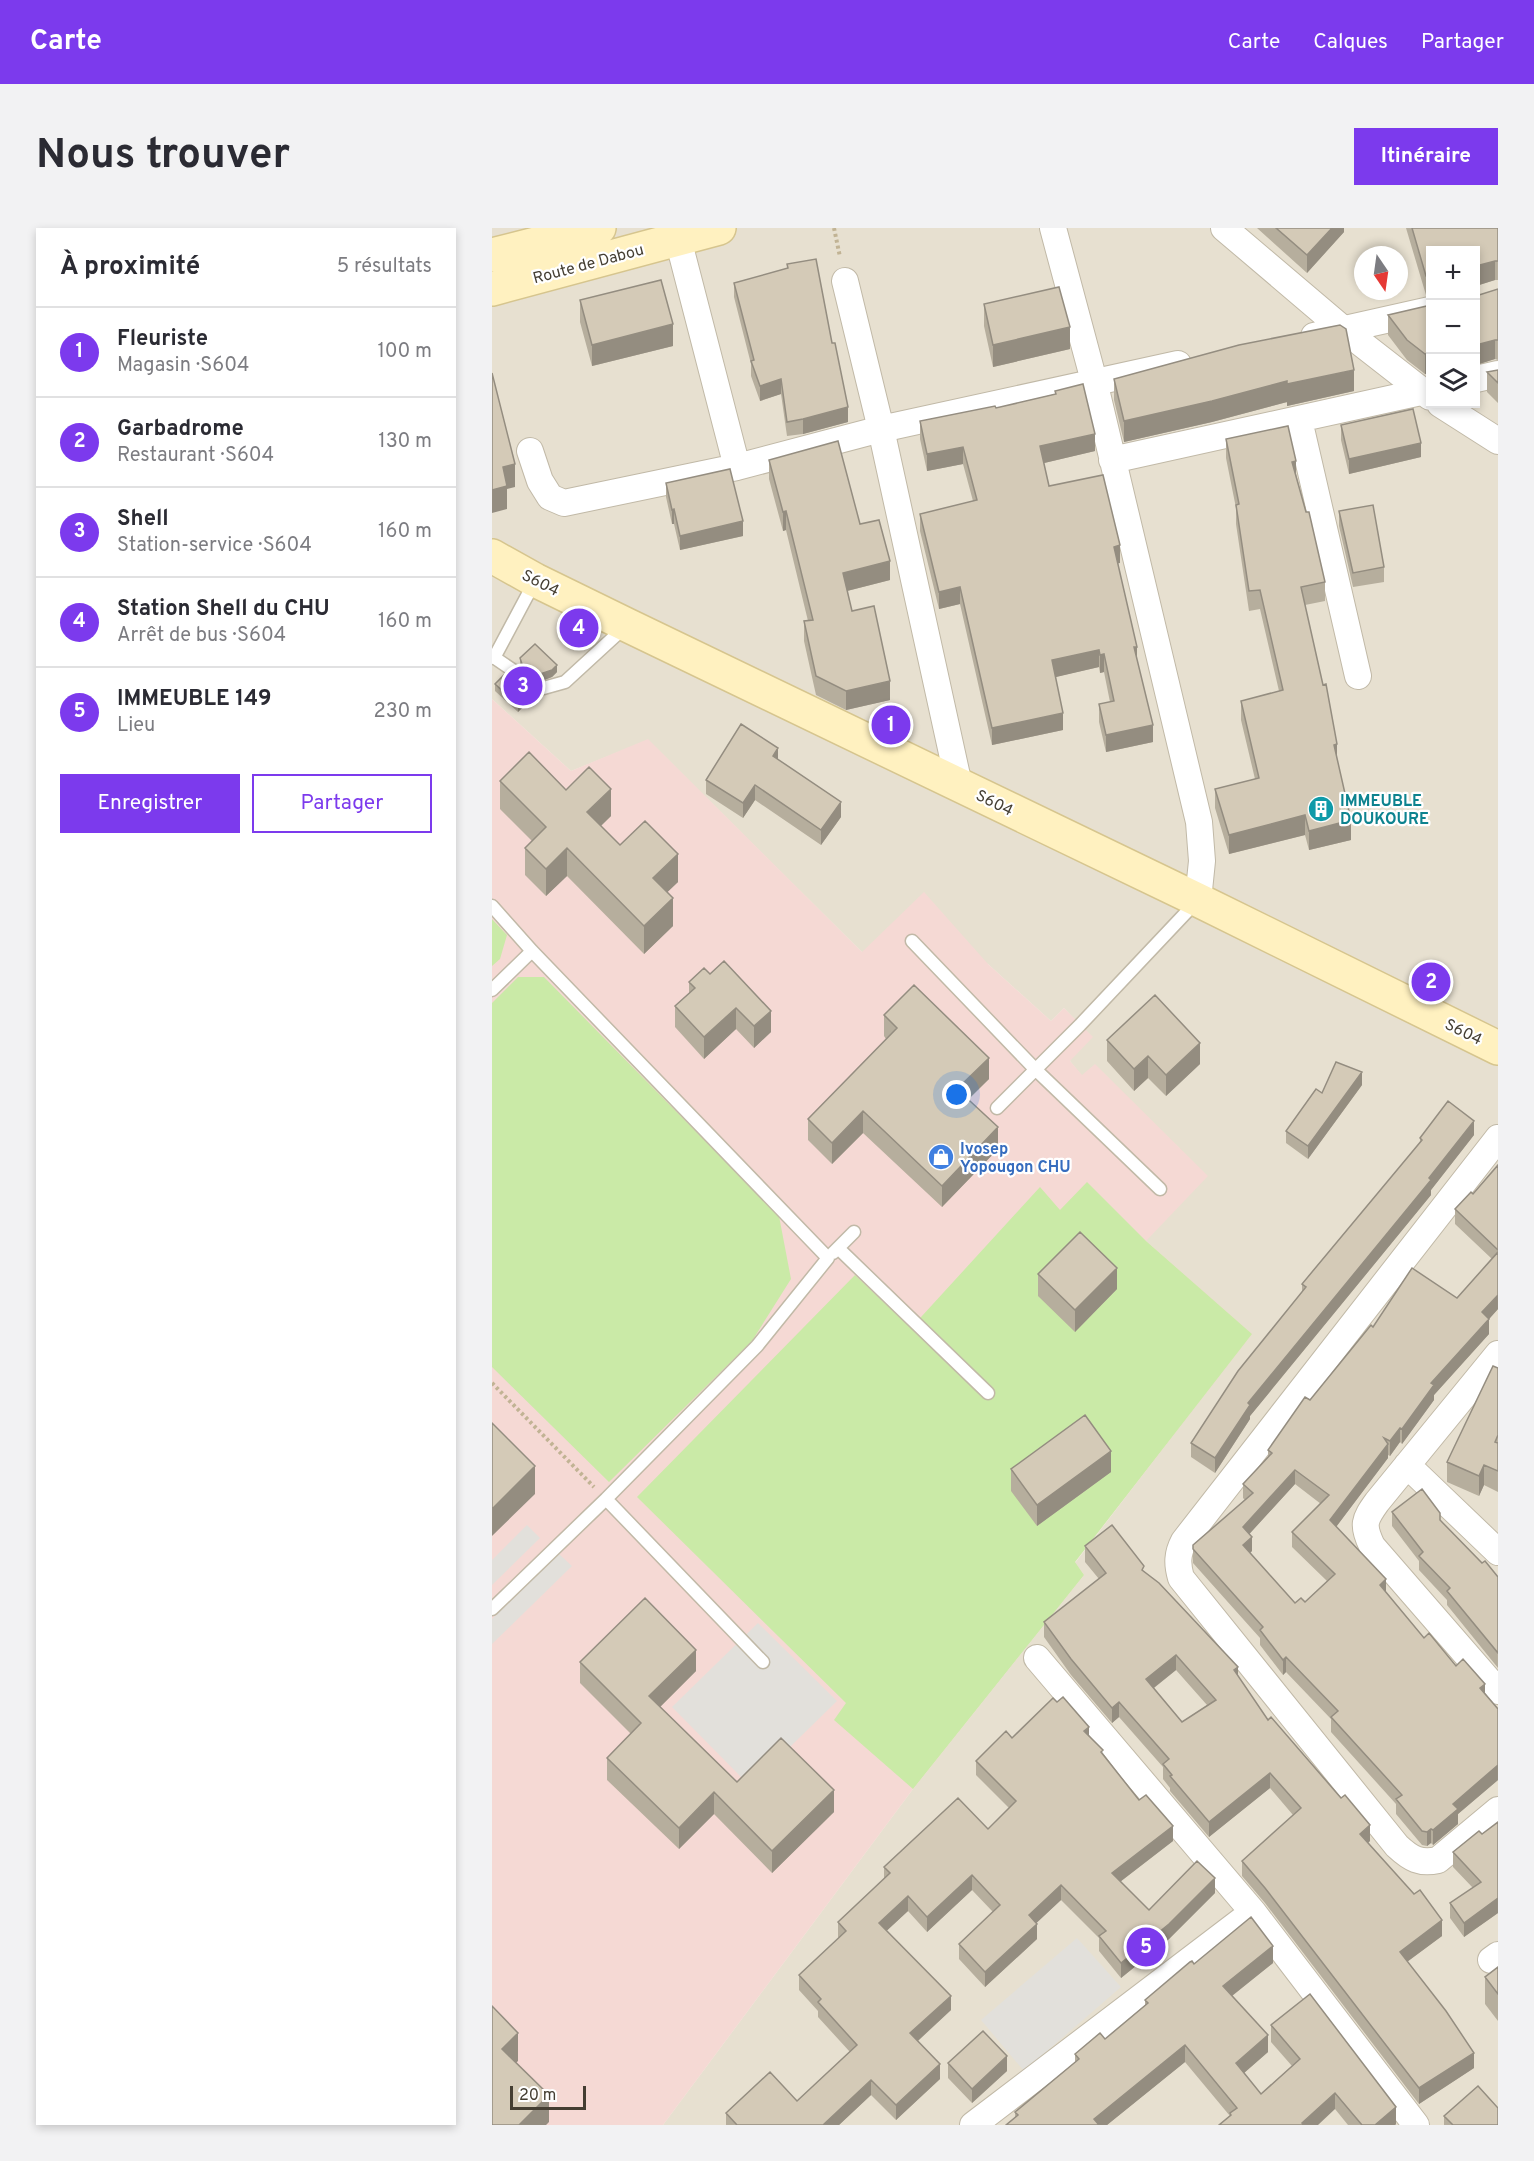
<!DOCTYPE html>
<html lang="fr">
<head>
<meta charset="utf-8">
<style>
	:root { --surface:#fff; --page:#f2f2f3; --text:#2b2b33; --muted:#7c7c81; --line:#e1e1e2; --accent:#7c3aed }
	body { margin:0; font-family:Overpass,sans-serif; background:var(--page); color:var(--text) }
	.controls { position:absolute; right:18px; top:18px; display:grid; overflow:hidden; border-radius:0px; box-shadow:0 3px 9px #0003 }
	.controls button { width:54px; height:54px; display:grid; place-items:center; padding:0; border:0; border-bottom:2px solid var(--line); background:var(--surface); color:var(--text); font:30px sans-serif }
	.compass { position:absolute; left:862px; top:18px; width:54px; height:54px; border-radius:50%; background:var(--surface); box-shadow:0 3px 9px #0003; rotate:167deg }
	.scale { position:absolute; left:18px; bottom:15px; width:76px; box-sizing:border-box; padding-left:6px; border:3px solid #443e32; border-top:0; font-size:16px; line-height:21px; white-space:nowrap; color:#443e32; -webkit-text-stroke:4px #fff; paint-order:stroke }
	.you { position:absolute; left:465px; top:867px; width:21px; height:21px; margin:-15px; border:4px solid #fff; border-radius:50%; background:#1a73e8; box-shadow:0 0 0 9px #1a73e833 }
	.badge { display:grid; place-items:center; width:39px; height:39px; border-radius:50%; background:var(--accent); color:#fff; font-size:20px; font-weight:700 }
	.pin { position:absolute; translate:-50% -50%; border:3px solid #fff; box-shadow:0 2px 6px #0006 }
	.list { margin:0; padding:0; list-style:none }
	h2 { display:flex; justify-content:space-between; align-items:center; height:78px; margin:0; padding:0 24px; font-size:26px }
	h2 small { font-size:20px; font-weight:400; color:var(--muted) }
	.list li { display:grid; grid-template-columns:39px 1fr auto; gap:18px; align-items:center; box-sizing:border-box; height:90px; padding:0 24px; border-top:2px solid var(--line) }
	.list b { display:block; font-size:22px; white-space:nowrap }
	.list p { margin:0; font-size:20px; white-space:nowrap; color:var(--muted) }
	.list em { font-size:20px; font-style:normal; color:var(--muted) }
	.actions { display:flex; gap:12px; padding:18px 24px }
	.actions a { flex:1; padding:14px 0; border:2px solid var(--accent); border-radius:0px; text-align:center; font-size:21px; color:var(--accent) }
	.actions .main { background:var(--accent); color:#fff }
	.icon { flex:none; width:33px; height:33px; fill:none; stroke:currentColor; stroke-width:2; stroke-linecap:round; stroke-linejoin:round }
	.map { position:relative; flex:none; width:1006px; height:1897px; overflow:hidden; border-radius:0px }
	header { display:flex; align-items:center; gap:36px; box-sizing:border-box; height:84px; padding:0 30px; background:var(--accent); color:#fff }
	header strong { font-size:28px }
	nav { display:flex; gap:33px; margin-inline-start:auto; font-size:21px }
	.intro { display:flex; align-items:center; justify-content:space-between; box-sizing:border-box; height:144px; padding:0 36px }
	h1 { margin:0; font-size:42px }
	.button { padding:15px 27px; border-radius:0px; background:var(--accent); color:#fff; font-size:21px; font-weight:700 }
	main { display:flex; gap:36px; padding:0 36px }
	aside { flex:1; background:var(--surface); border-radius:0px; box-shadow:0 3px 9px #0003 }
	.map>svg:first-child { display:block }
</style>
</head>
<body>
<header>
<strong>Carte</strong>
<nav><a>Carte</a><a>Calques</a><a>Partager</a></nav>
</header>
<div class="intro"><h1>Nous trouver</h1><a class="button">Itinéraire</a></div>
<main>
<aside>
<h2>À proximité<small>5 résultats</small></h2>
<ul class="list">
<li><span class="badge">1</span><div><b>Fleuriste</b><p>Magasin · S604</p></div><em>100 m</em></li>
<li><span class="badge">2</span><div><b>Garbadrome</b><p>Restaurant · S604</p></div><em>130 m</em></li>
<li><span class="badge">3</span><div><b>Shell</b><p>Station-service · S604</p></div><em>160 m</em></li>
<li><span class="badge">4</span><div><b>Station Shell du CHU</b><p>Arrêt de bus · S604</p></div><em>160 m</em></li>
<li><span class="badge">5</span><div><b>IMMEUBLE 149</b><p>Lieu</p></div><em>230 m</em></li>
</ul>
<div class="actions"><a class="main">Enregistrer</a><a>Partager</a></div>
</aside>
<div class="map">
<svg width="1006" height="1897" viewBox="0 0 1006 1897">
	<rect width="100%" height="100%" fill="#f3eee2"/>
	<path fill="#e7e0d0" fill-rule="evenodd" d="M0,0H1006V1897H171L421,1561L592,1347L583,1335L759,1106L654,1013L603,837L590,848L578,833L588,797L572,780L559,793L496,736L370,724L156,512L79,543L0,471ZM938,22H984V176H938ZM871,27H907V63H871Z"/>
	<path fill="#f5d9d4" d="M0,471L79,543L156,511L370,724L432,664L496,736L559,793L572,780L601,809L578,833L590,847L603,836L716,948L654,1013L760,1106L583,1334L592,1347L421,1561L171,1897H0Z"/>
	<path fill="#caeaa7" d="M0,691L15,707L8,731L0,738Z
		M26,749H52L287,988L299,1051L260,1113L117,1254L0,1139V775Z
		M595,954L654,1013L760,1106L583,1334L592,1347L421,1561L342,1492L354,1475L145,1269L363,1047L419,1100L548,959L568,982Z"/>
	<path fill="#e2e0db" d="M35,1297L48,1310L0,1357V1332Z
		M67,1326L80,1338L0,1416V1391Z
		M266,1395L345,1473L258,1558L180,1479Z
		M585,1710L629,1759L532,1843L489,1792Z"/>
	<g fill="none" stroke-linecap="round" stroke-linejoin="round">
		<g stroke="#c1b9a7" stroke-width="15">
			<path id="lane" d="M0,428L22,443
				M2,430L43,353
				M48,461L73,454L134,398
				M0,678L40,723L336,1030L265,1118L114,1271L0,1381
				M420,713L543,841L668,961
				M0,762L40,723
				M505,880L588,797L705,673
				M346,1020L496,1165
				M341,1025L362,1004
				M114,1271L271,1434"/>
		</g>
		<g stroke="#c1b9a7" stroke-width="28">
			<path id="street" d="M561,0L602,153L707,594L710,633L706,672
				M732,0L852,102L938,169
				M186,11L245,239
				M353,53L389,201L467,557
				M822,108L938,82
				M984,151L1006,146
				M948,176L1006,213
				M807,192L866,448
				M38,223L48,253L58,269L72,275L245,239L389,201L686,136
				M620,232L938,162
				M1006,910L692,1313C685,1326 685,1336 689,1350L905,1618C919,1631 928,1636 946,1632L1006,1582
				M1006,1126L885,1274C872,1292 870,1297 880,1318L1006,1463
				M915,1237L1006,1324
				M545,1430L761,1684L924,1897
				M999,1732L1006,1727
				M481,1897L761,1684"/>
		</g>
		<g stroke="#d6c58e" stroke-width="36">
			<path id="secondary" d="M0,27L107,0
				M0,61L227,0
				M0,328L43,352L135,397L706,672L1006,820"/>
		</g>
		<path stroke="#c1b394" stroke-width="4" stroke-dasharray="3 3" stroke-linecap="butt" d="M342,0L348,29
			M0,1155L102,1259"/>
		<use href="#lane" stroke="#fff" stroke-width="12"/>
		<use href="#street" stroke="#fff" stroke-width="26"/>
		<use href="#secondary" stroke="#fff1c0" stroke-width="33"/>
	</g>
	<path fill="#b6ae9d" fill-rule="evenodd" d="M765,0H852V4L815,45Z
		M914,0H1006V52H1003L984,58V22H939V68L934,67Z
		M295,36L356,194L311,206L295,208L289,166L268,173L259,148V136L242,69V55L295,41Z
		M1006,61V132L1003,131L984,137V67H987Z
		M88,72L181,118L100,138L88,94Z
		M492,76L578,121L501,139L492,98Z
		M939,77V145L933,146L915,132L896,107V87Z
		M747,117L862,163L795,178V174L720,194L632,214L622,172V151Z
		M1006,142V175L995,164V144Z
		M563,163L603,223L552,235L557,258L628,335H626L661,514L614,524L607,494V476L618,474L612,444L608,445L607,439L563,449L571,502L500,517L468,376L447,381L428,303V286L481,273L471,236L435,243L428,211V193L504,180L563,166Z
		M849,197L929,229L857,246L849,212Z
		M734,211L804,246L833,354V373L813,377L845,531L859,612L817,622L813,607L737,626L723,580V561L763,551L749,492V473L787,463L768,381L757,383L744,296V280L734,230Z
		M277,232L368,296L398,352L355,363L360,383L398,472L354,482L324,467L312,413V393H316L294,302L291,303L277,251Z
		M174,255L251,308L188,322L182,296H180L174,269Z
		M847,283L892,339V354L861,359L847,298Z
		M28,430L65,444L60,449L42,456L43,467L26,484L3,463V456L28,441Z
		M286,532L349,589L329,617L263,572L251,590L214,566V552Z
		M8,553L119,588L109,598L128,617L186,654L175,664L181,698L152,726L75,648L54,668L33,647V620L40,613L8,581Z
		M218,746L279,804L262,820L244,801L212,831L183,799V778L197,765V754Z
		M392,787L497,851L476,872L506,921L450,979L371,905L340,936L316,912V891L394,811L392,808Z
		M615,812L708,836L674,868L656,850L642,863L615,833Z
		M870,857L816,931L794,915V903L830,865Z
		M982,907L939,962V967L758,1188V1191L723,1245L699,1229V1215L810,1064V1056L928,915V910Z
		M1006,937V1081L997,1091V1106L942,1167V1172L910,1216L908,1214L898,1228L896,1227V1230L844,1299L894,1364L932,1410L964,1438L993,1465L1006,1481V1552L966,1586V1596L941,1617L939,1615L935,1618L930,1617L904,1586V1576L839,1504V1491L794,1444L791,1447L768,1417V1410L701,1335V1317L753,1272L751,1270V1256L776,1229V1222L881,1099L965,1070L1000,1031L963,996V981L981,966ZM803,1256L829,1276L800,1304V1319L835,1353L813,1374L803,1375L758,1325L760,1323L757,1306Z
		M546,1046L625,1061L583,1104L546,1068Z
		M1006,1140V1264L992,1257L987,1268L955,1254V1234Z
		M519,1241L619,1244L545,1298L519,1263Z
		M900,1284L948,1292L990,1335L1006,1349V1440L955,1377V1372L927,1342V1333L900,1298Z
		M593,1318L652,1343L746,1448L776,1492L878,1613L876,1615L950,1708L915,1734L982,1840L927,1876L773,1675L750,1648V1633L801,1587L778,1560L717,1609L678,1563V1560L671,1551V1539L627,1489L620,1495L579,1447L552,1409V1394L607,1351L593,1334ZM684,1442L715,1477L690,1494L662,1460Z
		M88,1434L204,1443L168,1479L245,1554L342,1584L280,1645L222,1586L187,1621L115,1552V1530L139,1506L88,1455Z
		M597,1507L647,1572L681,1613L628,1654L657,1682L723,1665L677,1711L629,1750L607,1723V1710L569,1672L544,1695L545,1711L493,1759L467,1731V1716L501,1684L480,1662L435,1704L416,1683L394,1703L459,1782L426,1813L448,1851L404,1892L379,1867L347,1897H234V1885L305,1873L358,1824L326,1789V1783L307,1762V1747L347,1710L346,1709V1694L392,1651V1639L496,1601L517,1580L484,1547V1533L520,1510Z
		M1006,1594V1685L972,1709L958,1690V1675L981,1660L961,1639V1624L990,1606Z
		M781,1735L740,1768L776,1824L752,1845L769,1866L800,1838L779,1814V1797L904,1896L903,1897H856L843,1881L738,1888L693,1834L615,1897H514L523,1890V1884L583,1834V1826L613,1811L653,1777V1772L702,1736Z
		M1006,1739V1793L993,1776V1749Z
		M456,1835L515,1843L480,1875L456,1850Z
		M952,1888L1006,1897H952Z"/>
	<path fill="#948d80" d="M840,0H852V4L815,45V27Z
		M1003,33V52L984,58V38Z
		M181,96V118L100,138V117Z
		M578,99V121L501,139V117Z
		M1003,112V131L984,137V117Z
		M939,125V145L933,146V126Z
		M862,142V163L795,178V156Z
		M289,151V166L268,173V158Z
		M795,153V174L720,194L632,214V193Z
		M356,179V194L311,206V191Z
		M603,206V223L548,236V218Z
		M929,215V229L857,246V231Z
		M471,219V236L435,243V226Z
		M804,233V252L800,234Z
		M23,236V259L15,261V281L0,285V262L11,239Z
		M182,281V296H180V282Z
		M294,283V302L291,303V284Z
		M251,293V308L188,322V308Z
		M628,317V335L622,336V319Z
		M398,333V352L351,364V345Z
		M468,359V376L447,381V364Z
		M642,419H645V436Z
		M607,422V439L560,450V432Z
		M612,426V444L608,445V427Z
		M65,437V444L60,449L42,456L40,462L43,460V467L26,484V477L40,455L42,448Z
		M398,453V472L354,482V463Z
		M571,485V502L500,517V500Z
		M661,497V514L614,524V507Z
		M845,516V535L842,517Z
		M286,520V535L281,528Z
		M263,557V572L251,590V575Z
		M119,561V588L95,611V584Z
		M349,574V589L329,617V602Z
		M813,587V607L737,626V607Z
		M859,592V612L817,622V603Z
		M75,620V648L54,668V641Z
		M186,626V654L161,678V650Z
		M181,670V698L152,726V698Z
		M244,780V801L212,831V809Z
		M279,783V804L262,820V798Z
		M708,815V836L674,868V847Z
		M656,828V850L642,863V841Z
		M497,830V851L465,882V861Z
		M870,844V857L816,931V918Z
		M371,883V905L340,936V915Z
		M982,893V907L939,962V967L758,1188V1191L723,1245V1230L756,1175L937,950Z
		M506,899V921L450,979V958Z
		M625,1040V1061L583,1104V1082Z
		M1006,1067V1081L990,1099V1084Z
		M997,1091V1106L942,1167V1172L910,1216V1201L939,1155Z
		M908,1200V1214L898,1228V1213Z
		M896,1216V1230L838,1307V1292Z
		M619,1223V1244L545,1298V1277Z
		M992,1237V1257L987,1268V1248Z
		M43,1238V1266L0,1308V1281Z
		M803,1242V1256L751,1313V1299Z
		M760,1309V1323L751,1331V1317Z
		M894,1351V1365L888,1357Z
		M204,1422V1443L157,1490V1468Z
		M684,1427V1442L654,1466V1451Z
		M794,1429V1444L791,1447V1432Z
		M746,1439V1454L742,1442Z
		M993,1456V1470L988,1460Z
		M627,1474V1489L620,1495V1480Z
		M597,1499V1514L592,1503Z
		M1006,1537V1552L966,1586V1596L941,1617V1602L961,1576Z
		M778,1545V1560L717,1609V1594Z
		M342,1562V1584L280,1645V1623Z
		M222,1564V1586L187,1621V1600Z
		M878,1597V1613L868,1621V1606Z
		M681,1598V1613L620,1660V1645Z
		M939,1601V1615L935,1618V1604Z
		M480,1647V1662L435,1704V1689Z
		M723,1650V1665L677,1711L629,1750V1735Z
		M569,1657V1672L537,1702V1687Z
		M416,1668V1683L387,1710V1695Z
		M1006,1670V1685L972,1709V1695Z
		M950,1692V1708L908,1739V1724Z
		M545,1696V1711L493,1759V1744Z
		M781,1718V1735L731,1775V1758Z
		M459,1768V1782L418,1820V1805Z
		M26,1805V1833L10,1848V1821Z
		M776,1807V1824L744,1852V1835Z
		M693,1817V1834L615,1897H602V1891Z
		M982,1825V1840L927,1876V1860Z
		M515,1828V1843L480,1875V1861Z
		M448,1836V1851L404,1892V1877Z
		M379,1852V1867L347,1897H331Z
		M843,1865V1881L826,1897H810V1895Z
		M57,1867V1894L54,1897H27Z
		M904,1879V1896L903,1897H883Z"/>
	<path fill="#d4cab7" stroke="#948d80" stroke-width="1.5" fill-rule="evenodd" d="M784,0H840L815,27Z
		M920,0H1006V33H1003L984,38V22H939V48H934Z
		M324,31L340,115H343L356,179L311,191L295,194L289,151L268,158L259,133L262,132L242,55L296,40L295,36Z
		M169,52L181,96L100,117L88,72Z
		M567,59L578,99L501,117L492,76Z
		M1006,61V112H1003L984,117V67H987Z
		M939,77V125L933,126L915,112L896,87Z
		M848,97L854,101L862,142L795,156V153L720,173L632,193L622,151L747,117Z
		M1006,142V155L995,144Z
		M0,145L23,236L11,239L15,258L0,262Z
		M591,156L603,206L548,218L557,258L611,247L628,317L622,319L645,419H642L661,497L614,507L607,476L622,473L612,426L608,427L607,422L560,432L571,485L500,500L468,359L447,364L428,286L485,272L471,219L435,226L428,193L503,178L504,180L564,166L563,163Z
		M921,181L929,215L857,231L849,197Z
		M796,198L804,233L800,234L814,284H817L833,354L809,359L831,457L834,456L845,516L842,517L859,592L817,603L813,587L737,607L723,561L767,550L749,473L791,462L768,362L757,363L744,277L747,276L734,211Z
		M346,213L368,296L387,292L398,333L351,345L360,383L382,378L398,453L354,463L324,448L312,393L321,392L294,283L291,284L277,232Z
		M238,241L251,293L188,308L182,281L180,282L174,255Z
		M881,277L892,339L861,345L847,283Z
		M43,416L65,437L60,442L42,448L40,455L43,460L26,477L3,456L17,442L22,444L28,441L30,436L28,430Z
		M249,496L286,520L281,528L349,574L329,602L263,557L251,575L214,552Z
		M37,524L74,562L97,539L119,561L95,584L128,617L153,593L186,626L161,650L181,670L152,698L75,620L54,641L33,620L54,599L8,553Z
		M232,733L279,783L262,798L244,780L212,809L183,778L203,760L197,754L212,740L218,746Z
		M422,757L497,830L465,861L506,899L450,958L371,883L340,915L316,891L405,800L392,787Z
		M663,767L708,815L674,847L656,828L642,841L615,812Z
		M844,834L870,844L816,918L794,903L824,861L830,865Z
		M956,873L982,893L937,950L939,952L756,1175L758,1177L723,1230L699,1215L746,1143L814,1059L810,1056L930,912L928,910Z
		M1006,937V1022L963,981L979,964L981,966Z
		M588,1004L625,1040L583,1082L546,1046Z
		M1006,1024V1067L990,1084L997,1091L939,1155L942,1157L910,1201L908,1200L898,1213L892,1210L896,1216L838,1292L894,1351L888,1357L932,1410L937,1405L964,1438L971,1431L993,1456L988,1460L1006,1481V1537L961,1576L966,1581L941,1602L939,1601L935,1604L930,1603L904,1571L910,1567L839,1489L846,1483L794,1429L791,1432L768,1402L771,1399L701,1321V1317L761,1265L751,1256L780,1225L776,1222L813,1169L818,1172L879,1097L881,1099L920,1040L965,1070ZM803,1242L837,1267L800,1304L843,1346L813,1374L809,1370L803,1375L751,1317L760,1309L751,1299Z
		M1001,1138L1006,1140V1207L1003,1214L1006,1215V1243L992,1237L987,1248L955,1234Z
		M593,1187L619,1223L545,1277L519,1241Z
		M0,1195L43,1238L0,1281Z
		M930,1261L948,1285V1292L990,1335L993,1333L1006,1349V1425L955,1363L958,1360L927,1328L931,1324L900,1284Z
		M620,1297L652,1338L650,1342L667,1355L746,1439L742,1442L776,1492L779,1489L849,1570L853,1567L878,1597L868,1606L922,1666L928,1662L950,1692L908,1724L954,1783L982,1825L927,1860L773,1660L750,1633L809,1580L778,1545L717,1594L678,1548L680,1547L671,1536L677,1531L627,1474L620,1480L579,1431L552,1394L614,1345L593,1318ZM684,1427L724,1472L690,1494L654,1451Z
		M153,1370L204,1422L157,1468L245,1554L289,1510L342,1562L280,1623L222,1564L187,1600L115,1530L149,1495L88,1434Z
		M571,1469L597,1499L592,1503L611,1522L609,1524L647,1572L654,1567L681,1598L620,1645L657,1682L705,1633L723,1650L677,1696L629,1735L607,1708L614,1703L569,1657L537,1687L545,1696L493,1744L467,1716L508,1677L480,1647L435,1689L416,1668L387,1695L459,1768L418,1805L448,1836L404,1877L379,1852L331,1897H245L234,1885L278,1844L305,1873L365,1817L326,1774L329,1771L307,1747L354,1703L346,1694L398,1645L392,1639L466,1570L496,1601L524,1573L484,1533L514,1503L520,1510L561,1470L565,1474Z
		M1006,1594V1670L972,1695L958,1675L989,1654L961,1624L987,1603L990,1606Z
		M759,1689L781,1718L731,1758L776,1807L744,1835L769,1866L808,1831L779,1797L818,1766L904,1879L883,1897H870L843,1865L810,1895L812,1897H727L739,1887L738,1885L745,1880L693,1817L602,1891L607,1897H514L526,1887L523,1884L587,1831L583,1826L608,1805L613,1811L656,1775L653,1772L698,1734L700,1733L702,1736Z
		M1006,1739V1766L993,1749Z
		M0,1778L26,1805L10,1821L57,1867L27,1897H0Z
		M491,1803L515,1828L480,1861L456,1835Z
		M986,1858L1006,1880V1897H961L952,1888Z"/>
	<defs>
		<g id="building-disc" transform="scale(1.35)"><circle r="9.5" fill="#0f9aa8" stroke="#fff"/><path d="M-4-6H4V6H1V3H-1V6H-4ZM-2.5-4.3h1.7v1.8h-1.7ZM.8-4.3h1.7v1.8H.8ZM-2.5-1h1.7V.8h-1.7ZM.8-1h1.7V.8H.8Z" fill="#fff"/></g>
		<g id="shop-disc" transform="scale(1.35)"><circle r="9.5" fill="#3f7fe0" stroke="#fff"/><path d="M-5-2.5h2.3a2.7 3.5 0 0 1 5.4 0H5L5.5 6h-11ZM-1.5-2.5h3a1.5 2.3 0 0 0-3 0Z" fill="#fff"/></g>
	</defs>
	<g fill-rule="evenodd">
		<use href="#building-disc" x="829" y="581"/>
		<use href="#shop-disc" x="449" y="929"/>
	</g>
	<g text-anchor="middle" stroke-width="4.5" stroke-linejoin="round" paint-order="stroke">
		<g font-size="16" fill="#443e32" stroke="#fff">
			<text transform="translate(96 35) rotate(-15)" y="6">Route de Dabou</text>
			<text transform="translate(49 354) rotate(27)" y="6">S604</text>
			<text transform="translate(503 574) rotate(26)" y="6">S604</text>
			<text transform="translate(972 803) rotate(26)" y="6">S604</text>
		</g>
		<g font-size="16" font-weight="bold" fill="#0d838f" stroke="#fff" text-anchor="start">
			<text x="848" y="578">IMMEUBLE<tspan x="848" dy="18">DOUKOURE</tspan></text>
		</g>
		<g font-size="16" font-weight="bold" fill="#366cbe" stroke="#fff" text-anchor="start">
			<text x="468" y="926">Ivosep<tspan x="468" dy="18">Yopougon CHU</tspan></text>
		</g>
	</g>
</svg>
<div class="controls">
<button>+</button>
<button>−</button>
<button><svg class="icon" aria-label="layers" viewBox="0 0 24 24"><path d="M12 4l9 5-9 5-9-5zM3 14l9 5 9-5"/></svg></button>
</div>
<svg class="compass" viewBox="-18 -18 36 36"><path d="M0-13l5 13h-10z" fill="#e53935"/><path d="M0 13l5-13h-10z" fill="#7c7c81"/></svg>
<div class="scale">20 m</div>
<div class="you"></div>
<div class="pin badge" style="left:399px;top:497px">1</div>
<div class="pin badge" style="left:939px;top:754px">2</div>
<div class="pin badge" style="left:31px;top:458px">3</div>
<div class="pin badge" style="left:87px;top:400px">4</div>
<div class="pin badge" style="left:654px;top:1719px">5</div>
</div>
</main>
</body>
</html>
